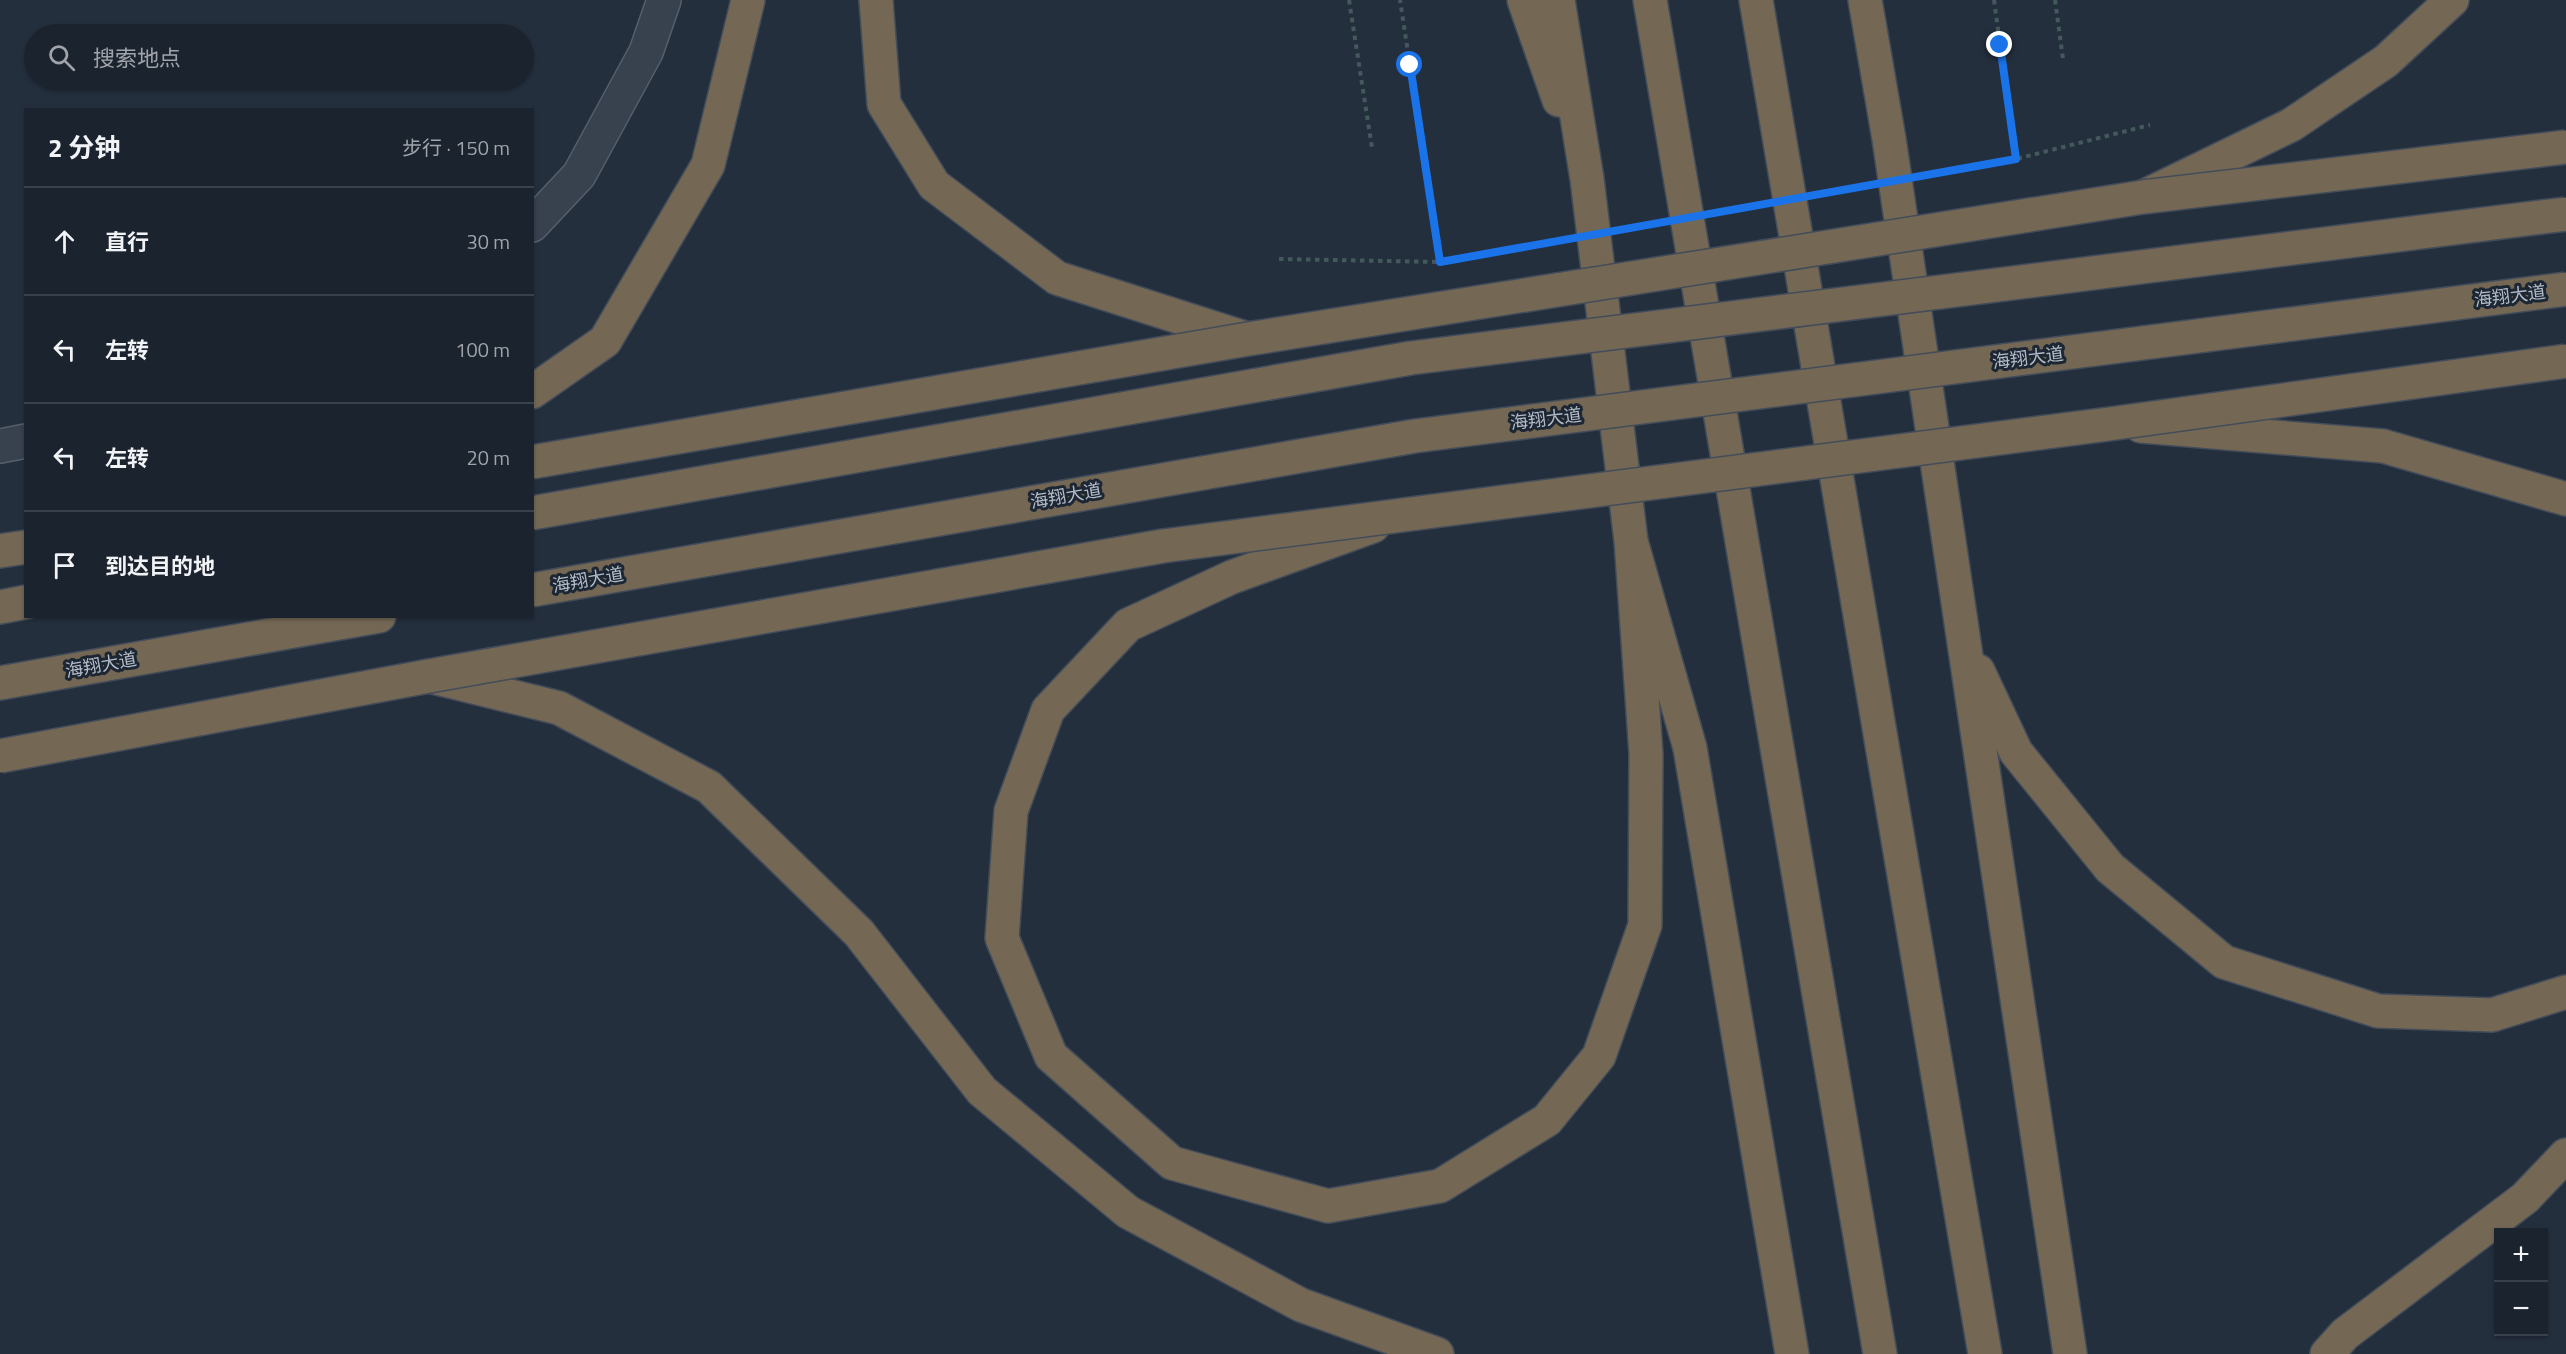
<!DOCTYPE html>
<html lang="zh">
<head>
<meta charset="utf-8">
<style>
	:root { --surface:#1b232e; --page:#282f3a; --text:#f1f3f6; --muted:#a0a4aa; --line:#39404a }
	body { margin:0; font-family:"Titillium Web","Noto Sans SC",sans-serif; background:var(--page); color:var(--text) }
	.controls { position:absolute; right:18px; bottom:18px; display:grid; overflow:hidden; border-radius:0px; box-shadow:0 2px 4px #0004 }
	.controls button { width:54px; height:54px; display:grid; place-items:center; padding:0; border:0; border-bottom:2px solid var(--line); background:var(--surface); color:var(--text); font:30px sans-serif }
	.stop { position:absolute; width:18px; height:18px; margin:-14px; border:4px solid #1a73e8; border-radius:50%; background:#fff }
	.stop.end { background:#1a73e8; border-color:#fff; box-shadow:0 2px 6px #0008 }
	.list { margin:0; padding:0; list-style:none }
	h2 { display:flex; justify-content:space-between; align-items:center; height:78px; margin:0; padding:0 24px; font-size:26px }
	h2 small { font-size:20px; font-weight:400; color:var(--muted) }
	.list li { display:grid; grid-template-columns:39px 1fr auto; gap:18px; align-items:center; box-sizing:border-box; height:108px; padding:0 24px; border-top:2px solid var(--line) }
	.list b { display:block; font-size:22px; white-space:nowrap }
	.list em { font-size:20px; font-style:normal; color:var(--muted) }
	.icon { flex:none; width:33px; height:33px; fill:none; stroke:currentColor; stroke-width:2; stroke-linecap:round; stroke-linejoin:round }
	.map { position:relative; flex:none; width:2566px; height:1354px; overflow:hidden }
	.search { position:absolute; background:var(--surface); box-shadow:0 2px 4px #0004; left:24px; top:24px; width:510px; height:66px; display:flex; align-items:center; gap:15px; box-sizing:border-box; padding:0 21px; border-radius:33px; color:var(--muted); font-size:22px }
	.panel { position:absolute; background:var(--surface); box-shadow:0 2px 4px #0004; left:24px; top:108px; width:510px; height:510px; border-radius:0px }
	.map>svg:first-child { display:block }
</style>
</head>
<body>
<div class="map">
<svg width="2566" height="1354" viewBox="0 0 2566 1354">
	<rect width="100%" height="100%" fill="#242f3e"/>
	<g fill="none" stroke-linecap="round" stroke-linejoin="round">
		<g stroke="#565f6c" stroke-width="36">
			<path id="minor" d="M532,225L579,175L646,52L664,0
				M0,446L26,441"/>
		</g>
		<g stroke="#434c59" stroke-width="36">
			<path id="highway" d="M876,0L884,104L934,185L1057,278L1248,339
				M1524,0L1559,100
				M1558,0L1587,179L1631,541L1690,748L1792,1354
				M1650,0L1880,1354
				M1756,0L1985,1354
				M1865,0L1889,139L2070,1354
				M2147,195L2291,125L2386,61L2452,0
				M532,392L605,341L708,165L748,0
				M2141,426L2383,446L2566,499
				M1373,526L1232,577L1128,625L1048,710L1011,811L1002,938L1051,1056L1172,1163L1328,1206L1440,1186L1547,1120L1599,1056L1645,925L1646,754L1631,541
				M0,551L26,547
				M0,607L26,602
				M1978,671L2016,752L2110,868L2224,962L2378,1011L2492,1015L2566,992
				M429,676L559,708L709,787L859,933L982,1091L1128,1212L1301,1305L1437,1354
				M0,683L379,616
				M2327,1354L2345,1334L2525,1198L2566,1155"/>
		</g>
		<path stroke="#44595c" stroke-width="4" stroke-dasharray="4.5 4.5" stroke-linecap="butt" d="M1349,0L1372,148
			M1994,0L2016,159L2150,125
			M2055,0L2063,59
			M1279,259L1440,262L1400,0"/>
		<use href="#minor" stroke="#38414e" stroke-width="33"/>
		<use href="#highway" stroke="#746855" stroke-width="33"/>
		<g stroke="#434c59" stroke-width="36" stroke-linecap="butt">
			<path id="highway-bridge" d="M532,462L1248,339L2143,197L2566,147
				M532,513L1411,358L2566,214
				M532,590L1415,436L2566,289
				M0,756L429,676L1163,546L2109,424L2566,361"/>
		</g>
		<path stroke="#44595c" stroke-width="4" stroke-dasharray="4.5 4.5" stroke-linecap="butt" d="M1440,262L2016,159"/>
		<use href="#highway-bridge" stroke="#746855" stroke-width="33"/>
	</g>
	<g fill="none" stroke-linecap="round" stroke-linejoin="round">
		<path stroke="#1a73e8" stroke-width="8" d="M1410,65L1440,262L2016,159L2000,45"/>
	</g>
	<g text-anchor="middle" stroke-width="6" stroke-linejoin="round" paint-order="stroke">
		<g font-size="18" fill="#b4bcc9" stroke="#1d2633">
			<text transform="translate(2510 296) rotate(-7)" y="6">海翔大道</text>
			<text transform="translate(2028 358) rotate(-7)" y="6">海翔大道</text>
			<text transform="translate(1546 419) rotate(-7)" y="6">海翔大道</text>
			<text transform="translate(1066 496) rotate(-10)" y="6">海翔大道</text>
			<text transform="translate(588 580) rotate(-10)" y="6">海翔大道</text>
			<text transform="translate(101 665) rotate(-10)" y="6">海翔大道</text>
		</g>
	</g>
</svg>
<div class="controls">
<button>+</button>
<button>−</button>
</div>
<div class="stop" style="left:1410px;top:65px"></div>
<div class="stop end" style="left:2000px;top:45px"></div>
<div class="search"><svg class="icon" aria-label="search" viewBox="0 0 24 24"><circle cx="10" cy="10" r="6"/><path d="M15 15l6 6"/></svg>搜索地点</div>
<section class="panel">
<h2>2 分钟<small>步行 · 150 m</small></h2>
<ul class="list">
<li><svg class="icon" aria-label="ahead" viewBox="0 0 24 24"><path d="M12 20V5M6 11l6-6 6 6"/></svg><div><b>直行</b></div><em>30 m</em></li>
<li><svg class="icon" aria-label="left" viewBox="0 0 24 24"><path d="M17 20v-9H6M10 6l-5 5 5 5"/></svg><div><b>左转</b></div><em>100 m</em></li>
<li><svg class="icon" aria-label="left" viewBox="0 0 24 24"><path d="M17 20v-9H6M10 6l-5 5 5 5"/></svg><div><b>左转</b></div><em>20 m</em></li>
<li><svg class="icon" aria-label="arrive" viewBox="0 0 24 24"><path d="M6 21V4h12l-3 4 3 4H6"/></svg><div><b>到达目的地</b></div></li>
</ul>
</section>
</div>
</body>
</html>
